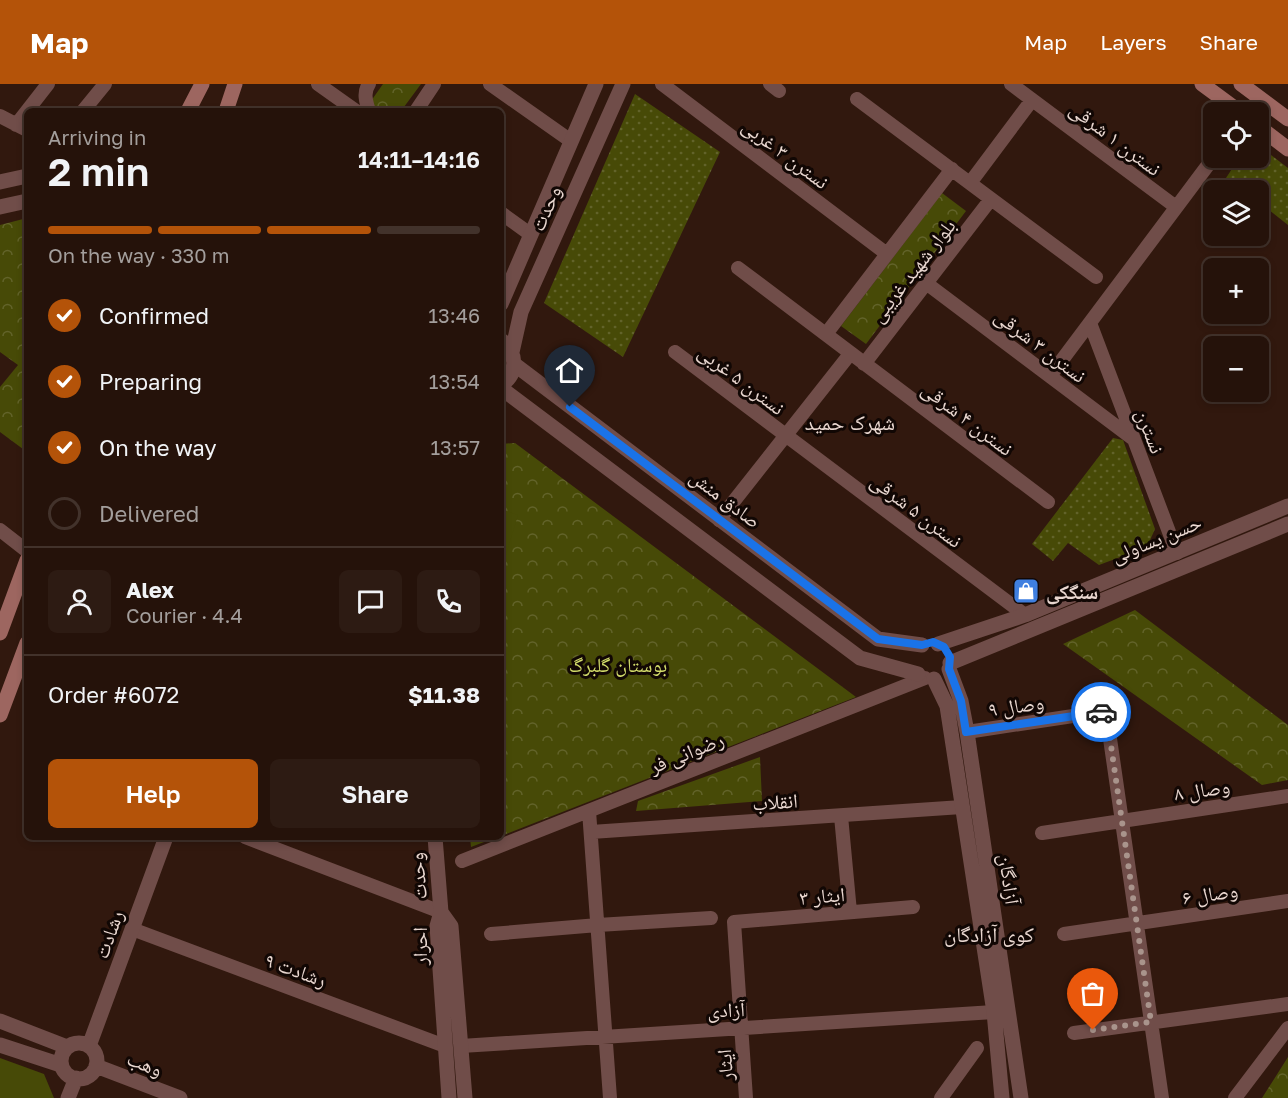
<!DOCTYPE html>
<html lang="en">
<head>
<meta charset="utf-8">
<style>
	body { margin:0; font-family:"Golos Text","Noto Naskh Arabic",sans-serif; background:#2d1b13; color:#f1f3f6; height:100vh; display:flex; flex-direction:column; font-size:22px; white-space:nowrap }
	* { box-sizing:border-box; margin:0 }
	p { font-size:20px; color:#a39e9c }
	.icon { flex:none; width:33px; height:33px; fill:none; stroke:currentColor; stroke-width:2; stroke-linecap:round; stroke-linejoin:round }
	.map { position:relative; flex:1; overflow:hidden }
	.drawer { position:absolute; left:24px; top:24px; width:480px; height:732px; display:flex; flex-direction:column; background:#25120a; border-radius:9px; box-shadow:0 3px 9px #0003,0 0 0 2px #42322b }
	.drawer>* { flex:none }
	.tools { position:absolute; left:1203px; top:18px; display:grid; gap:12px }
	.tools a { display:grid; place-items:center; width:66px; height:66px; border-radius:9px; background:#25120a; box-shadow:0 3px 9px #0003,0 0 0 2px #42322b; font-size:30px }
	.pin { position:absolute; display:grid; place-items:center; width:51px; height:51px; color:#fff; margin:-62px -26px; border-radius:50% 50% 50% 0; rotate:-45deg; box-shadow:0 0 6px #0007 }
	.pin .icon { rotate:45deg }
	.courier { position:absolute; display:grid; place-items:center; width:60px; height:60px; margin:-30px; border:4px solid #1a73e8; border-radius:50%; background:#fff; color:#222; box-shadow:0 2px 8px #0007 }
	.headline em { font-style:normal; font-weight:600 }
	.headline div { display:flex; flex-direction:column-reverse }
	.headline { display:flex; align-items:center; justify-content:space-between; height:102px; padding:0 24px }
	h1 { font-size:39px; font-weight:600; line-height:45px }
	.bar { display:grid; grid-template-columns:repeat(4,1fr); gap:9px 6px; align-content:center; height:72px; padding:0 24px }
	.bar i { height:8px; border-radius:4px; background:#42322b }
	.bar .on { background:#b45309 }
	.bar p { grid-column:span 4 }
	.line { display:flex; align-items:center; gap:15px; padding:0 24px; border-top:2px solid #42322b }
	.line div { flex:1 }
	.round { display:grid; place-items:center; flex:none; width:63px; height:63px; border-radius:9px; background:#2d1b13 }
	ol { padding:0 24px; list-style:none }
	li { display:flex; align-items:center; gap:18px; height:66px }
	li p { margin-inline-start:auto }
	li .icon { padding:6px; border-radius:50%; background:#b45309; color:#fff; stroke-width:4 }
	li:last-child { color:#a39e9c }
	li i { width:33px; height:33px; border:3px solid #42322b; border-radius:50% }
	.cta { display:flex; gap:12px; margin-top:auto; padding:12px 24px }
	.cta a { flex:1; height:69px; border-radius:9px; background:#b45309; color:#fff; font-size:24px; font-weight:600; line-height:69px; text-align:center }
	.cta a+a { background:#2d1b13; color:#f1f3f6 }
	header { display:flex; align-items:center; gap:36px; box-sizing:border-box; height:84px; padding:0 30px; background:#b45309; color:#fff }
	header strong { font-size:28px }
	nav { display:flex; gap:33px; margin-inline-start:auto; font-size:21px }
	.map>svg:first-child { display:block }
</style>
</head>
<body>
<header>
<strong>Map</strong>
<nav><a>Map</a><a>Layers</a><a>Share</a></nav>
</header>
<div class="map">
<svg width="1288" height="1014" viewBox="0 0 1288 1014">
	<defs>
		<pattern id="grass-dots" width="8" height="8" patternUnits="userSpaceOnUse" patternTransform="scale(1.5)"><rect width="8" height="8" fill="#474a07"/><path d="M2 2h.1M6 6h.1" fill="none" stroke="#62632a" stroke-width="1.8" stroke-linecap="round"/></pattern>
		<pattern id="forest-crowns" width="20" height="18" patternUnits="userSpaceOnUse" patternTransform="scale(1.5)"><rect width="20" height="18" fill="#474a07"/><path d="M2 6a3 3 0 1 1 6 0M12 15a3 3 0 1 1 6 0" fill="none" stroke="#62632a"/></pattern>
	</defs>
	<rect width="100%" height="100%" fill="#31180e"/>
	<path fill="url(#grass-dots)" d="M635,10l85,58 -97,205 -79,-54z
		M1259,70l12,1 17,13v57l-29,-23 -1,-12h-15l-17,-12 13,-20h19z
		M1113,354l10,2 32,89 -8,18 -48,18 -31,-22 -15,18 -21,-17z"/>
	<path fill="url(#forest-crowns)" d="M383,0h38l-20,27h-24l-5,-3 -1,-7z
		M942,109l24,18 -100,133 -25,-18z
		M27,134v234l-27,-20v-45l18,-22 -18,-13v-127z
		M515,359l341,254 -355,139v-392z
		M1135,526l153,115v55l-26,5 -199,-141z
		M760,673l2,44 -126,10 2,-10z
		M470,753h27l-26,10z
		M1288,973v41h-26z"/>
	<path fill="#474a07" d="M501,425l17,6 -17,56z
		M0,974l44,16 10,24h-54z"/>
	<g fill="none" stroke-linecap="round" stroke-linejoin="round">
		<path stroke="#704d49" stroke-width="14" d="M318,0l38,27
			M490,0l81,57
			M662,0l225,170
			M770,0l9,7
			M1011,0l165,123
			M857,15l239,178
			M83,27l22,-27
			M369,27c-3,-9 -6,-19 0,-27
			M416,27l18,-27
			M0,32l27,14
			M16,41l32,-41
			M970,99l62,-83
			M501,129l29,21
			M738,184l310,234
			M926,199l206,155
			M1090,239l87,230
			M826,250l126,-165
			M675,268l350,263
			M864,280l127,-165
			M1050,292l164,-219
			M719,436l131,-166
			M0,446l27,21
			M967,648l139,-21 56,387
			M589,727l21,287
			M841,732l9,96
			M591,748l371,-25
			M1042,749l246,-37
			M245,753l196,75
			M462,777l463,-183
			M132,845l313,117
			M491,850l107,-9 113,-7
			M1064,850l224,-33
			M1074,949l214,-29
			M461,962l533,-34
			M746,1014l-12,-176 179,-15
			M941,1014l36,-50
			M1235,1014l53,-70"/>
		<path stroke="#704d49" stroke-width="15" d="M0,98l27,-6
			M0,123l27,-6
			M501,220l95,-220
			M501,256c16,12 18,33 0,45
			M512,268l9,-40 102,-228
			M514,280l364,275 44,6
			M501,304l359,270 58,16
			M938,560l87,-29 263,-109
			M950,579l338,-139
			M949,585l12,32 6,31 54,366
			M934,595l13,27 47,306 8,86
			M435,753l6,75 -4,14 12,172
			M441,828l10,14 14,172
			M0,937l67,26
			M61 977a18 18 0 1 1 36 0a18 18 0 1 1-36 0Z
			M0,961l61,20
			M89,962l77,-209
			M96,982l84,32
			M68,1014l8,-20"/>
		<path stroke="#9d6660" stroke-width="15" d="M1202,0l38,28
			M1241,0l47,35
			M188,27l14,-27
			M226,27l9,-27
			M1258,42l30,23
			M0,549l27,-73
			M0,631l27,-72"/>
	</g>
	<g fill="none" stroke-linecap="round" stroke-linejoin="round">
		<path stroke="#a9948c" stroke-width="6" stroke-dasharray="0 10.8" d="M1093,946l58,-8 -45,-311 -5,1"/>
		<path stroke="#1a73e8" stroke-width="8" d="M570,323l308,232 44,6 11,-3 11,5 6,10 -1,12 12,32 5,31 135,-20"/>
	</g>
	<defs>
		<symbol id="shop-square" viewBox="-11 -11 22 22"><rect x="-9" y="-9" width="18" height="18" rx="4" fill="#3f7fe0" stroke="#110704"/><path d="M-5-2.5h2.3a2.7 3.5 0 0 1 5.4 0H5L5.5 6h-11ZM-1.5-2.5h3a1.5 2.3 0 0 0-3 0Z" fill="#fff"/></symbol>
	</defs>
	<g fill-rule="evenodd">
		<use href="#shop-square" x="1011" y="492" width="30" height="30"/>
	</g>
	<g text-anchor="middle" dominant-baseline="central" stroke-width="6" stroke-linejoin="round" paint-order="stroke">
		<g font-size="20" fill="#e9d7d0" stroke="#110704">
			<text transform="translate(1116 54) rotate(37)">نسترن ۱ شرقی</text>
			<text transform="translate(786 69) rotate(37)">نسترن ۳ غربی</text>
			<text transform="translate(545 124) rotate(-66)">وحدت</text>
			<text transform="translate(912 186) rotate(-52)">بلوار شهید غریبی</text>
			<text transform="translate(1041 261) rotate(37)">نسترن ۳ شرقی</text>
			<text transform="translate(742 295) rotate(37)">نسترن ۵ غربی</text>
			<text transform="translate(968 334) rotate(37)">نسترن ۴ شرقی</text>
			<text transform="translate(1151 347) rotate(69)">نسترن</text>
			<text transform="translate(726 414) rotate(37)">صادق منش</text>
			<text transform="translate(917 426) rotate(37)">نسترن ۵ شرقی</text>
			<text transform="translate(1156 454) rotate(-22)">حسن یساولی</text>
			<text transform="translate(1016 621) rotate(-8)">وصال ۹</text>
			<text transform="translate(686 668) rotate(-22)">رضوانی فر</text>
			<text transform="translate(1202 705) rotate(-8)">وصال ۸</text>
			<text transform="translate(775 717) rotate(-4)">انقلاب</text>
			<text transform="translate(417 792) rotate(-95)">وحدت</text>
			<text transform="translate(1010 795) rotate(82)">آزادگان</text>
			<text transform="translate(1210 809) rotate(-8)">وصال ۶</text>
			<text transform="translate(822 811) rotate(-5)">ایثار ۳</text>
			<text transform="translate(108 850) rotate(-70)">رشادت</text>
			<text transform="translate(419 862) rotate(-90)">احرار</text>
			<text transform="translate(296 885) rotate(20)">رشادت ۹</text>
			<text transform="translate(726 925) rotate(-3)">آزادی</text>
			<text transform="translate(145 979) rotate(21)">وهب</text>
			<text transform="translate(724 981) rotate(-94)">ایثار</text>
		</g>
		<g font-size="20" font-weight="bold" fill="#e9d7d0" stroke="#110704" text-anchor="start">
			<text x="1046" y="507">سنگکی</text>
		</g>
		<g font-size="20" fill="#d2db6a" stroke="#110704">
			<text x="618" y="580">بوستان گلبرگ</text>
		</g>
		<g font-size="21" fill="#e9d7d0" stroke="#110704">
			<text x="850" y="338">شهرک حمید</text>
			<text x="989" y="850">کوی آزادگان</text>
		</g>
	</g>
</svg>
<div class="tools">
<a><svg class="icon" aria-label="locate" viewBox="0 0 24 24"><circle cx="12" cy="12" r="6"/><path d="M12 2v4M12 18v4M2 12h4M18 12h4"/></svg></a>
<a><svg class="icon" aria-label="layers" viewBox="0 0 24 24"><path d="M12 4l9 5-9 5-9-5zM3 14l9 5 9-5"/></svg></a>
<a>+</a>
<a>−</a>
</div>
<div class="pin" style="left:1093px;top:946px;background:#ea580c"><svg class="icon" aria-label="bag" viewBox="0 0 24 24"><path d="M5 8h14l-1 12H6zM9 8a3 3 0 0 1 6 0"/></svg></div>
<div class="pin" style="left:570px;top:323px;background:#1f2937"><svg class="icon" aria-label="home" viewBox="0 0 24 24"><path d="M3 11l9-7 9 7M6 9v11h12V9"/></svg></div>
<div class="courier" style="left:1101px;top:628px"><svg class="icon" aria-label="car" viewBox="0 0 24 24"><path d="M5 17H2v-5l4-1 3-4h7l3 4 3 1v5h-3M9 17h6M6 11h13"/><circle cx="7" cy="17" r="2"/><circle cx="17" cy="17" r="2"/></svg></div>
<section class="drawer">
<div class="headline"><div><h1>2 min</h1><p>Arriving in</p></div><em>14:11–14:16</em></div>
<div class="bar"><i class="on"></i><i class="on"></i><i class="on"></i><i></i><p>On the way · 330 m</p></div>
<ol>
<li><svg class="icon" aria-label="check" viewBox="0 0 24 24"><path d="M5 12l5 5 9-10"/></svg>Confirmed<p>13:46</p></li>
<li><svg class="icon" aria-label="check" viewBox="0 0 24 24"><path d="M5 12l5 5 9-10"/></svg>Preparing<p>13:54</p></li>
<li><svg class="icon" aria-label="check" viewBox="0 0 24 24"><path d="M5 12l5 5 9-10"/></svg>On the way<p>13:57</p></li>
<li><i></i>Delivered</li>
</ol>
<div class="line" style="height:108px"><a class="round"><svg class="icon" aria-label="person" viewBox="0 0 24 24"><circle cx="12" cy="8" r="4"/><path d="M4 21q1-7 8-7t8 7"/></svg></a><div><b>Alex</b><p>Courier · 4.4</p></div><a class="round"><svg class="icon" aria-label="chat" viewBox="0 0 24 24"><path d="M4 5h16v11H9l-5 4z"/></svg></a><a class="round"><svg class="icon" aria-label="phone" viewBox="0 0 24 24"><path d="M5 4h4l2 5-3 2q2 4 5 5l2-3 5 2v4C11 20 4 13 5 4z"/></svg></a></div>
<div class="line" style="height:78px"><div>Order #6072</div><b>$11.38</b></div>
<div class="cta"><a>Help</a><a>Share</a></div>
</section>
</div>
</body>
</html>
